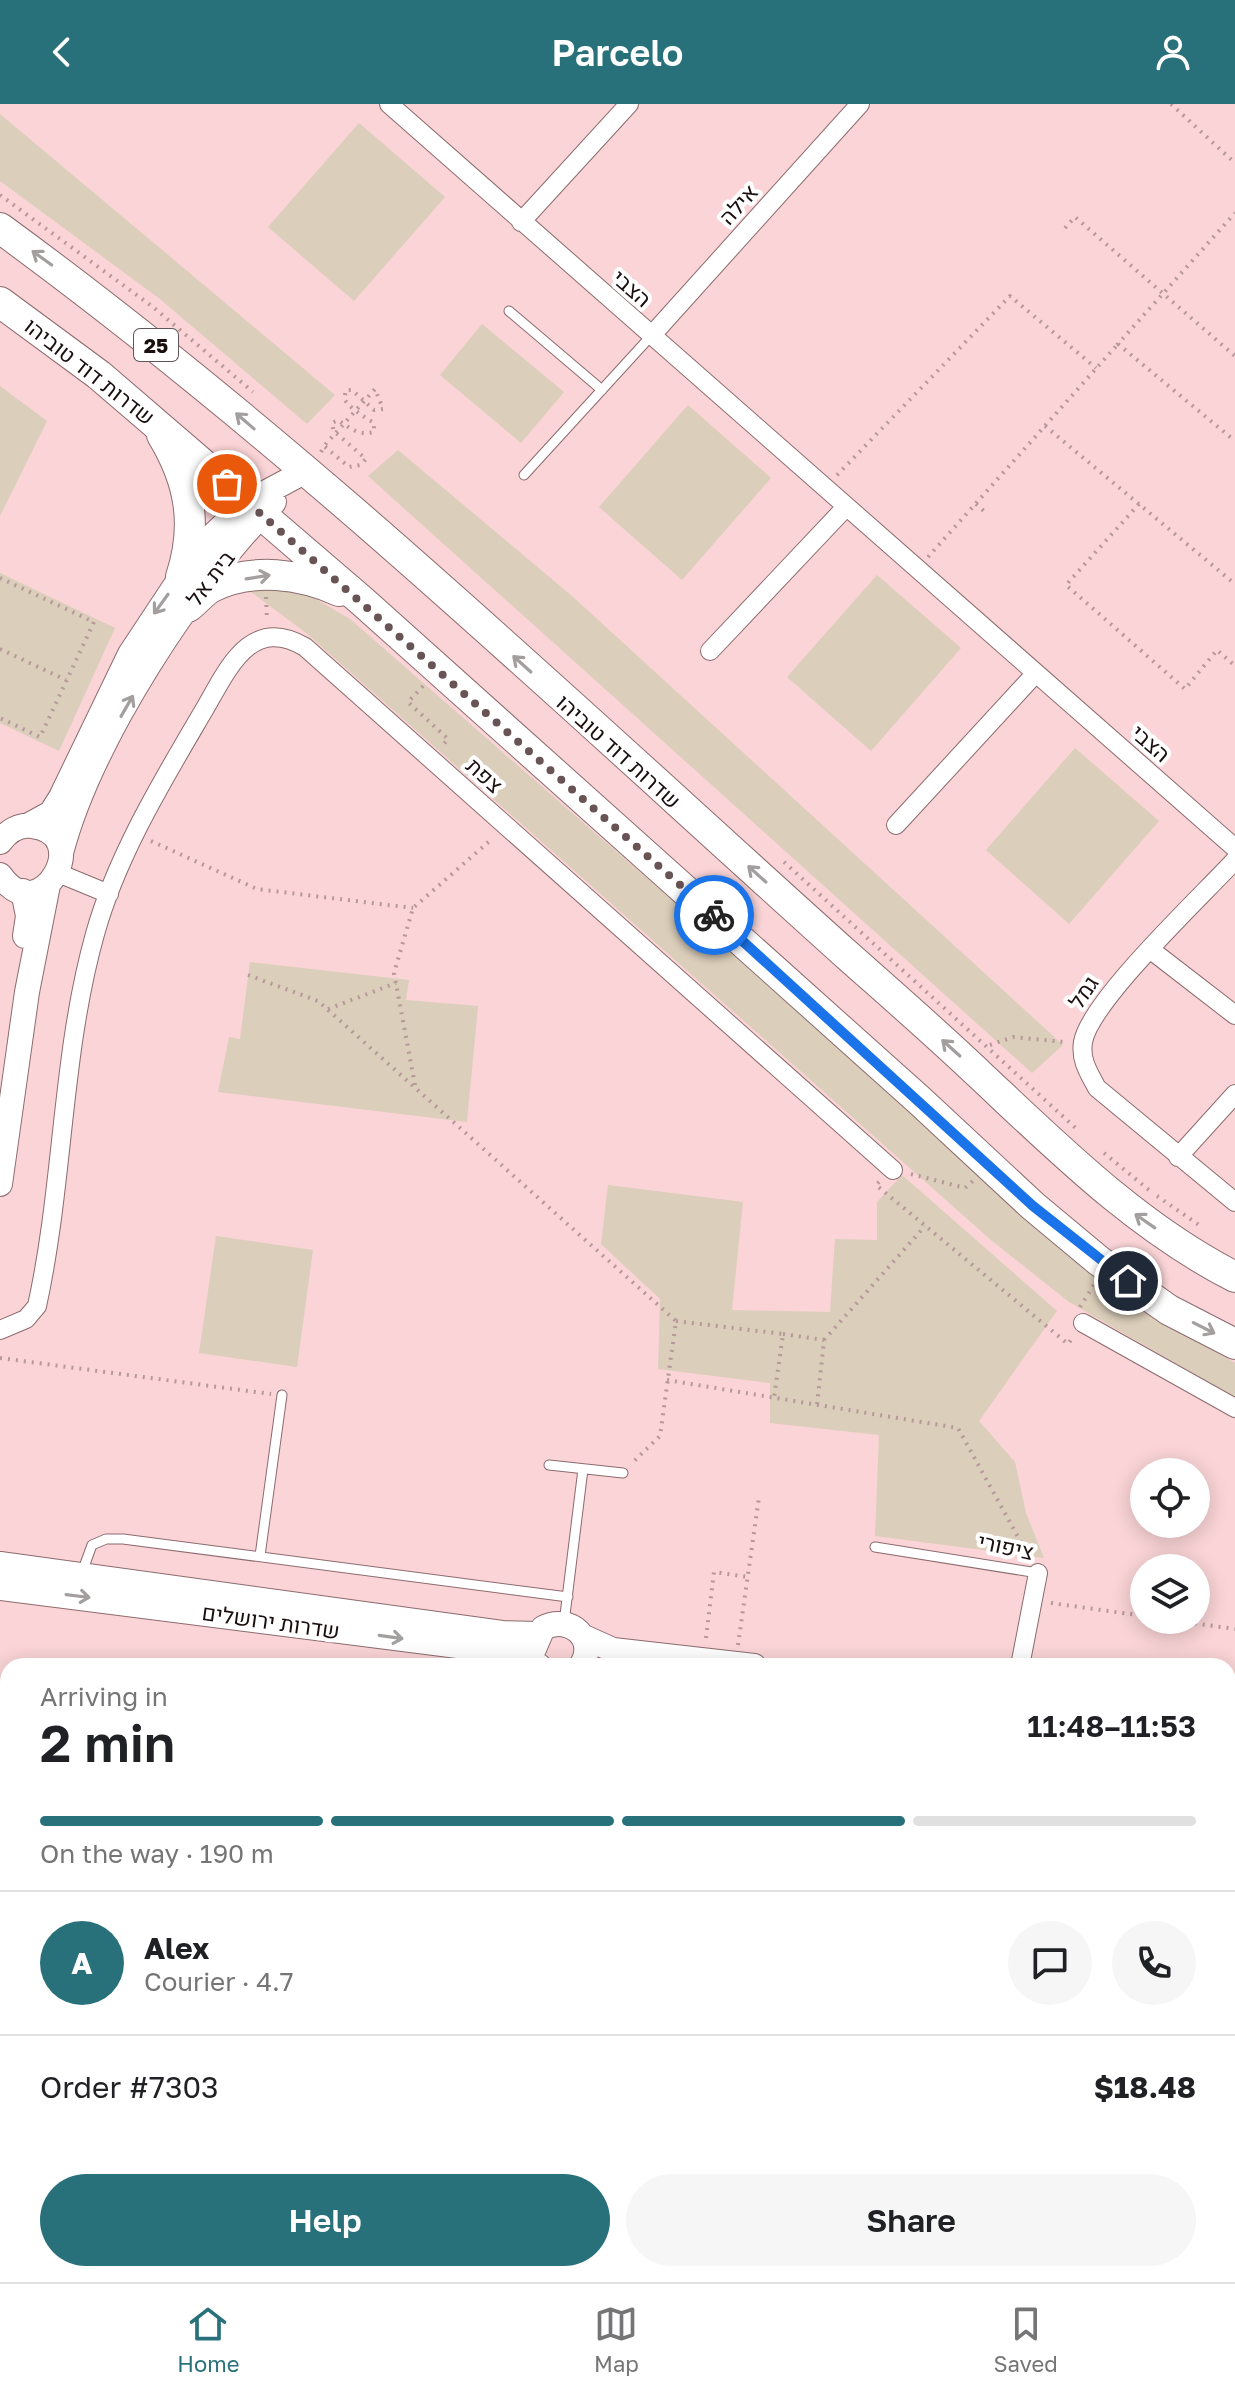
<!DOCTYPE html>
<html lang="en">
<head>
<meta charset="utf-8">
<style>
	body { margin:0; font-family:"Golos Text",Heebo,sans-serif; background:#f6f6f6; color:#202124; height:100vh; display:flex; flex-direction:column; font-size:30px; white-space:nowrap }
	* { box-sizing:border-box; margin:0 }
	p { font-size:26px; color:#757577 }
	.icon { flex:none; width:44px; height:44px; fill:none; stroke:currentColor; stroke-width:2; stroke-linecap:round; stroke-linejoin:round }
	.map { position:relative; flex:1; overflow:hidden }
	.details { position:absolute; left:0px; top:1554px; width:1236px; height:624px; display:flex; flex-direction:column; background:#fff; border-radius:24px 24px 0 0; box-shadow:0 4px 20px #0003 }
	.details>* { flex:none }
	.tools { position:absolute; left:1130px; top:1354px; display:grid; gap:16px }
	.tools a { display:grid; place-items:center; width:80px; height:80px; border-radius:50%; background:#fff; box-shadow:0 4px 20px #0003; font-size:40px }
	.pin { position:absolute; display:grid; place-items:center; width:68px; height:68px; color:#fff; margin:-34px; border:4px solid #fff; border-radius:50%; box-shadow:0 2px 8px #0007 }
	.courier { position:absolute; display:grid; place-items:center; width:80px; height:80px; margin:-40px; border:6px solid #1a73e8; border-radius:50%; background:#fff; color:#222; box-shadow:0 2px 10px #0007 }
	.headline em { font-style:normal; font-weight:600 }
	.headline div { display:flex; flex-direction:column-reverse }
	.headline { display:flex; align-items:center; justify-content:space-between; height:136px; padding:0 40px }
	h1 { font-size:52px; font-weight:600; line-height:60px }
	.bar { display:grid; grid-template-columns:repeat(4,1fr); gap:12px 8px; align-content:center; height:96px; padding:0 40px }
	.bar i { height:10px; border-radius:6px; background:#e0e0e0 }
	.bar .selected { background:#28717b }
	.bar p { grid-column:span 4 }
	.line { display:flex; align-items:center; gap:20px; padding:0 40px; border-top:2px solid #e0e0e0 }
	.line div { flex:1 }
	.round { display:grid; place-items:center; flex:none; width:84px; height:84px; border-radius:42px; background:#f6f6f6 }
	.primary-button { display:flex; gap:16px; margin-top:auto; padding:16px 40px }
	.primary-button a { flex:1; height:92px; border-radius:48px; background:#28717b; color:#fff; font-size:32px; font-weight:600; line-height:92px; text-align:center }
	.primary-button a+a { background:#f6f6f6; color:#202124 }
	header { display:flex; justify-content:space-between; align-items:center; height:104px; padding:0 40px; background:#28717b; color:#fff; font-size:36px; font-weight:600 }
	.tabs { display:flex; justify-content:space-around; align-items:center; height:112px; border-top:2px solid #e0e0e0; background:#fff; font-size:22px; color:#757577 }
	.tabs a { display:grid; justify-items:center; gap:4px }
	.tabs .selected { color:#28717b }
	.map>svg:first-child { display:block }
</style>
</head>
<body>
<header><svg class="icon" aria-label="back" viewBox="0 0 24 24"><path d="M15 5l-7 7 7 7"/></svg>Parcelo<svg class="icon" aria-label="person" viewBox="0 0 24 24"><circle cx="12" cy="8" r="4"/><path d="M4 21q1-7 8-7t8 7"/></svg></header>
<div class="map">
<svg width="1235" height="2178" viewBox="0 0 1235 2178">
	<rect width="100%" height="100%" fill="#fad4d6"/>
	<path fill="#dbceba" d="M0,10l335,281 -28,29 -147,-125 -160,-118z
		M359,19l86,74 -91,104 -86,-74z
		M482,220l82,68 -43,51 -81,-68z
		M0,282l47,35 -47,95z
		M688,301l83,73 -89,102 -83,-73z
		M398,346l174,146 491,449 -31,28 -664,-597z
		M0,469l115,55 -56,123 -59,-28z
		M877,471l84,73 -90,103 -84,-74z
		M276,483l24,3 50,29 567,495 247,207 71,42v34l-166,-95 -78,-62 -686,-608 -54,-40z
		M1075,644l84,73 -90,103 -83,-74z
		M250,858l159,18 -3,20 72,6 -11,116 -249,-30 11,-55 11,2z
		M902,1071l155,136 -78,110 36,41 11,51 18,45 -169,-22 4,-101 -109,-12v-40l-112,-14 2,-70 -59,-55 7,-59 135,17 -11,108 98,2 5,-73 42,1v-38z
		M216,1132l97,14 -16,117 -98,-14z
		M587,2170h109v8h-110z"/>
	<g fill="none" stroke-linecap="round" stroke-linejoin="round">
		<defs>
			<path id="service" d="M509,207l93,79
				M524,371l127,-139
				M549,1361l74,8
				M875,1443l163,26
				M260,1452l22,-161
				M81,1471l11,-30 14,-6h17l445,58
				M564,1519l19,-154
				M863,2178l1,-8"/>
			<path id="minor" d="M389,0l846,744
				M521,118l108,-118
				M651,232l209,-232
				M710,547l136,-144
				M896,721l140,-152
				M1235,756c-33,36 -145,141 -152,182 -3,18 6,31 14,46l138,114
				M58,769l51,21
				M1151,846l84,65
				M1178,1053l57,-63
				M1083,1219l152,85
				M0,1226l26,-11 11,-13c27,-123 24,-251 58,-372 22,-79 68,-154 109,-224 24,-41 46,-95 101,-63l588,523
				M1020,1562l18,-93
				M0,1593l8,1
				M0,1986l8,1
				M1228,1991h7
				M926,2178l1,-8"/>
			<path id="tertiary" d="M29,721l22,-12 10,-16 69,-143 51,-77 31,-41 36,-34 56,-30
				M0,738c8,-11 19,-18 32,-16 64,7 8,107 -32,49
				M61,749c29,-111 132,-270 213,-351
				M23,787l5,25 -3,20
				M0,1080l27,-192 21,-107
				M0,1460l502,69 36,1
				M0,1484l505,64 15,3 19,11
				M584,1533l29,13 141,16
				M534,1545l9,-21c27,-14 55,11 38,38
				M1228,1656l7,2
				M1228,1677l7,2"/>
			<path id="trunk" d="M0,124c300,219 571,479 847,727 45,40 90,79 133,120 79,74 157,152 255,202
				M0,198l99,73 263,226 557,499 114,106 66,55 70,49 66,34
				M162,331c28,46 36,90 19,142
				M188,503c8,-6 16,-16 24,-20 40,-20 89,-13 127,4"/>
		</defs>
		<use href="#service" stroke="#8c6b6e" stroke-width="11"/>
		<use href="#minor" stroke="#8c6b6e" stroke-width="20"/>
		<use href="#tertiary" stroke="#8c6b6e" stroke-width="26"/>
		<use href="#trunk" stroke="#8c6b6e" stroke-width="32"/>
		<path stroke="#b6989a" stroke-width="4" stroke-dasharray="2 6" stroke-linecap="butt" d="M1171,0l64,59
			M0,91l153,112 100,85
			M1065,124l10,-11 160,139
			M1118,240l117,97
			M1117,241l118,-132
			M1045,322l190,158
			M321,348l3,-6 25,21 11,-2 6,-6 -30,-26 -2,-1 -2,-9 6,-3c12,8 20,16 36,12v-9c-11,-7 -22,-13 -30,-24l2,-9h6l22,20 9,-1 -8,-20c-17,19 -34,38 -51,57
			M837,371l173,-179 86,72
			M976,400l10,9
			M1139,400l-73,81 119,104 32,-39 18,16
			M928,453l190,-213
			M0,474l94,44 -54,115 -40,-19
			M266,493l1,23
			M0,545l66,31
			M423,582l-15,16 40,37 -7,8
			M151,737l106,48 156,19
			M784,758l295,269
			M248,871l70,26 358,320 -16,115 -28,27
			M328,905l68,-26
			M990,941l23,-8 51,5
			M415,981l-21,-112 19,-65 79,-69
			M1104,1049l45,37
			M911,1070l54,14 8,-7
			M879,1078l-3,3 192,159 5,-7
			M1157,1092l42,29
			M1080,1203l14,-22
			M676,1217l107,13 -9,64
			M783,1230l41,6 -7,65
			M824,1236l101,-114
			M0,1254l271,36
			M667,1276l291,48 71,129
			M1051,1499l93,13
			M1171,1516l64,9
			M706,1534l8,-66 34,5
			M738,1541l21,-148
			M0,2022l8,1
			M432,2174l4,-4
			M182,2178l1,-8
			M314,2178l2,-8
			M492,2178l1,-8
			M580,2178l1,-8
			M690,2178l1,-8
			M1087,2178l1,-8"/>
		<use href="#service" stroke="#fff" stroke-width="9"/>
		<use href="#minor" stroke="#fff" stroke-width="18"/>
		<use href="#tertiary" stroke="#fff" stroke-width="24"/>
		<use href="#trunk" stroke="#fff" stroke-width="30"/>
	</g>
	<defs><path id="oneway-shaft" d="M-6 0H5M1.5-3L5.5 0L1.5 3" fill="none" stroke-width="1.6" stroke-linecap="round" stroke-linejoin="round" transform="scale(2)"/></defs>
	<g stroke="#a39f9f">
		<use href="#oneway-shaft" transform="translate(42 154) rotate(-144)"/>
		<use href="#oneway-shaft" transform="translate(245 317) rotate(-139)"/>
		<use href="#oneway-shaft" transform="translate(258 473) rotate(-9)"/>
		<use href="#oneway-shaft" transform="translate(161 500) rotate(126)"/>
		<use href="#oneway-shaft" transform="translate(522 560) rotate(-138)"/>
		<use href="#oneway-shaft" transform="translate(127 602) rotate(-60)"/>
		<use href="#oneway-shaft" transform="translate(757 770) rotate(-138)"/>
		<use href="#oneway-shaft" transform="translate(951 944) rotate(-138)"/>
		<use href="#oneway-shaft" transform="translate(1145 1117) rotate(-145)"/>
		<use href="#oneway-shaft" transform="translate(1204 1224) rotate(27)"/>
		<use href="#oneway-shaft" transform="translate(78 1492) rotate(7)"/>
		<use href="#oneway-shaft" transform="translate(391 1533) rotate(8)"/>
	</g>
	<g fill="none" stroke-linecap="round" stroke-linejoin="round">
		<path stroke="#685355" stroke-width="8" stroke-dasharray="0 14.4" d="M227,380l487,431"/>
		<path stroke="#1a73e8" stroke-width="10" d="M714,811l319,291 95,75"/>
	</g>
	<g text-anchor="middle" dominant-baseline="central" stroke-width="8" stroke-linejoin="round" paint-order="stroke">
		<rect fill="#fff" stroke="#5f5657" stroke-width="2" x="134" y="225" width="44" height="32" rx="6"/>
		<g font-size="20" font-weight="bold" fill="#1a0e0f">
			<text x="156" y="241">25</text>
		</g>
		<g font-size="22" fill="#1a0e0f" stroke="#fff">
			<text transform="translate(738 100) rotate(-48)">אילה</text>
			<text transform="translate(632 184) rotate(41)">הצבי</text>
			<text transform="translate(90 267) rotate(38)">שדרות דוד טוביהו</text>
			<text transform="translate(210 474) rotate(-53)">בית אל</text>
			<text transform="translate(1151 639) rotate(41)">הצבי</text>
			<text transform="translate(619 647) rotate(42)">שדרות דוד טוביהו</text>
			<text transform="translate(485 671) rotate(42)">צפת</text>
			<text transform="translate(1083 888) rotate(-56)">גמל</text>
			<text transform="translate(1006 1442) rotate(12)">ציפורי</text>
			<text transform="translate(271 1517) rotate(8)">שדרות ירושלים</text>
		</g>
	</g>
</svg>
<div class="tools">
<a><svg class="icon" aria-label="locate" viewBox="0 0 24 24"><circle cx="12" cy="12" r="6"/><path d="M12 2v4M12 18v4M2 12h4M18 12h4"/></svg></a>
<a><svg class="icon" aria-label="layers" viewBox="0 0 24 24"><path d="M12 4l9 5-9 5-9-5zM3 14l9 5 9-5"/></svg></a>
</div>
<div class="pin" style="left:227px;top:380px;background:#ea580c"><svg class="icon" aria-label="bag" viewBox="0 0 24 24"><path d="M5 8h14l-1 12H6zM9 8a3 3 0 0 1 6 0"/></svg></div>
<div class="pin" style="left:1128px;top:1177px;background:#1f2937"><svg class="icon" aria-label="home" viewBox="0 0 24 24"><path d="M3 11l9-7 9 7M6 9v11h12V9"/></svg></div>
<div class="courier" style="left:714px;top:811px"><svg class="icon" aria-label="bike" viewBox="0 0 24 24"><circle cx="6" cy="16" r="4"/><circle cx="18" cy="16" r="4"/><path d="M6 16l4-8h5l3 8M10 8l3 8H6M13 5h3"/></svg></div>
<section class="details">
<div class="headline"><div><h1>2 min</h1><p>Arriving in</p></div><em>11:48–11:53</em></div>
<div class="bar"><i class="selected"></i><i class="selected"></i><i class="selected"></i><i></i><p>On the way · 190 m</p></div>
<div class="line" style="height:144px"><b class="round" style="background:#28717b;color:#fff">A</b><div><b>Alex</b><p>Courier · 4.7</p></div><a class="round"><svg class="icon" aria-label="chat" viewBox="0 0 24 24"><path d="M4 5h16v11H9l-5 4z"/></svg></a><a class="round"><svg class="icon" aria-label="phone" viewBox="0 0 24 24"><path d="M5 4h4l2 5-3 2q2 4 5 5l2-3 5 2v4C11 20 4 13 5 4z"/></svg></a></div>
<div class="line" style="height:104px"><div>Order #7303</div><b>$18.48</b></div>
<div class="primary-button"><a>Help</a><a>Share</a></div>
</section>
</div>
<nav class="tabs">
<a class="selected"><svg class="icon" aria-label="home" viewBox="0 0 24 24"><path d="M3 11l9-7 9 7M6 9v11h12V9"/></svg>Home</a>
<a><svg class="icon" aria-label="map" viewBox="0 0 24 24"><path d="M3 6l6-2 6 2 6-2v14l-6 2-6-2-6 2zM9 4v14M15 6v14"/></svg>Map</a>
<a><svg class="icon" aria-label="saved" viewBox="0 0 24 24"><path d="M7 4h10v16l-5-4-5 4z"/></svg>Saved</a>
</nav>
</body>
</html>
